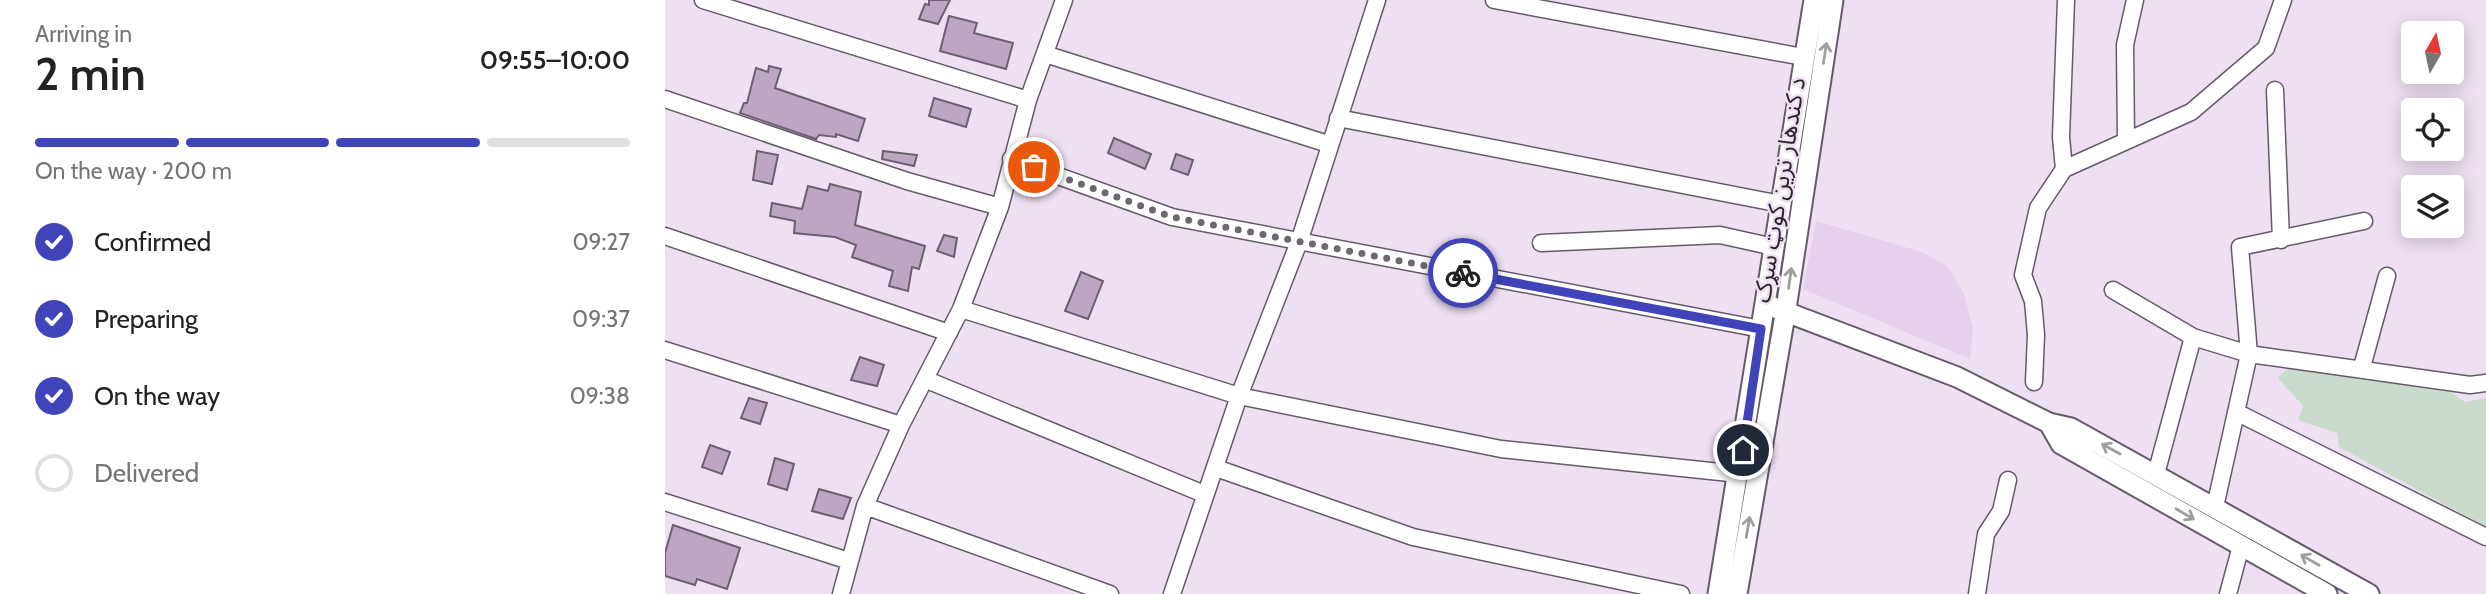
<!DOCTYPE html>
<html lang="en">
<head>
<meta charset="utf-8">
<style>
	body { margin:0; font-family:Cabin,"Noto Sans Arabic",sans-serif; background:#f2f2f2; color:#222; height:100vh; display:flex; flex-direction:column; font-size:26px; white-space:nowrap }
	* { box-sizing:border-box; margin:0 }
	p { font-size:23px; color:#767676 }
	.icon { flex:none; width:38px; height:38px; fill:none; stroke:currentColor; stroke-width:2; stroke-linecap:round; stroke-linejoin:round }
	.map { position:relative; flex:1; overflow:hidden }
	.sheet { display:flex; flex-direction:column; background:#fff; width:665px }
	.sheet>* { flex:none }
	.needle { width:46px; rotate:9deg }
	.tools { position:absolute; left:1736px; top:21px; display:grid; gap:14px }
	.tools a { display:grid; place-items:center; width:63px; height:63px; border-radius:7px; background:#fff; box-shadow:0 4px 18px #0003; font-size:35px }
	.pin { position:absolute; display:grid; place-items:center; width:60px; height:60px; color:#fff; margin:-30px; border:4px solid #fff; border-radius:50%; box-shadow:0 2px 7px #0007 }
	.courier { position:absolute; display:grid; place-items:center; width:70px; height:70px; margin:-35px; border:5px solid #4144b9; border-radius:50%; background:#fff; color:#222; box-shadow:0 2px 9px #0007 }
	.head em { font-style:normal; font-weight:600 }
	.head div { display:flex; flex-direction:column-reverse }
	.head { display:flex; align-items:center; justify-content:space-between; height:119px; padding:0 35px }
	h1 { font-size:46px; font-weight:600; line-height:52px }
	.bar { display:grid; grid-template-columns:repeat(4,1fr); gap:10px 7px; align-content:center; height:84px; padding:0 35px }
	.bar i { height:9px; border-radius:5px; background:#e0e0e0 }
	.bar .on { background:#4144b9 }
	.bar p { grid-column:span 4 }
	ol { padding:0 35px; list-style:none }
	li { display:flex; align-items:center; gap:21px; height:77px }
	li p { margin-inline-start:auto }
	li .icon { padding:7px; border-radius:50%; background:#4144b9; color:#fff; stroke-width:4 }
	li:last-child { color:#767676 }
	li i { width:38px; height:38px; border:4px solid #e0e0e0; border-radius:50% }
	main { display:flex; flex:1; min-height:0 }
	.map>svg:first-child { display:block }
</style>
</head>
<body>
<main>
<section class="sheet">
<div class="head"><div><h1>2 min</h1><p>Arriving in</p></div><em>09:55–10:00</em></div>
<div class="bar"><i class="on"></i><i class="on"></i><i class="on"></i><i></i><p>On the way · 200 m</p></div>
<ol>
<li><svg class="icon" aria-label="check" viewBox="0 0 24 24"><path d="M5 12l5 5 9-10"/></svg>Confirmed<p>09:27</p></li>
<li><svg class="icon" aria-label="check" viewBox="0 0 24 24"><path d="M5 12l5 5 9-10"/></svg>Preparing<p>09:37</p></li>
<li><svg class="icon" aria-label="check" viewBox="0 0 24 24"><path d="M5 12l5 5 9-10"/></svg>On the way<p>09:38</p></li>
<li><i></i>Delivered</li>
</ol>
</section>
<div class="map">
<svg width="1821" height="594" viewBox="0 0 1821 594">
	<rect width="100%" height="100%" fill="#eedff3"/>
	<path fill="#e5d1eb" d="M1151,221l106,31 25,14 17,28 9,35 -3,30 -167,-70z"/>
	<path fill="#c9dccb" d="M1625,366l155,22 20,14 21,-4v129l-147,-80 -2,-14 -39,-13 5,-14 -25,-28z"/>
	<path fill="#bda6c4" stroke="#6c6070" stroke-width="2" d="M264,0h21l-12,24 -19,-5 6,-15 4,1z
		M284,16l28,7 -3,10 39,10 -7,26 -66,-18z
		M104,66l12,3 -6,19 90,31 -7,22 -22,-7v3l-17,-2 -3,4 -76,-26 4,-10h3l9,-35 12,4z
		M269,98l37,11 -5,18 -37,-11z
		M449,138l37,16 -6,15 -37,-16z
		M92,151l21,4 -6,29 -19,-4z
		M218,151l34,4 -3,11 -32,-7z
		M511,154l17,6 -5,15 -17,-6z
		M165,184l31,8 -6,33 70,21 -6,23 -7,-2 -4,24 -19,-5 4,-15 -41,-14 4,-12 -21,-8 -41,-4 1,-12 -25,-5 2,-13 30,6 6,-23 20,5z
		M279,235l13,3 -3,19 -17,-6z
		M416,272l22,9 -15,38 -23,-8z
		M195,357l24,8 -7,21 -26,-6z
		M84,398l18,5 -7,21 -19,-6z
		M45,445l20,7 -8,22 -20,-7z
		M110,458l19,6 -7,26 -19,-6z
		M154,489l32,9 -8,21 -31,-8z
		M8,525l67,23 -13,41 -30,-10 -2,6 -30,-9v-23z"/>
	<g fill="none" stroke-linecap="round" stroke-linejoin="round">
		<defs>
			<path id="minor" d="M38,0l325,100
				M829,0l309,57
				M380,54l283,90
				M1610,90l6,150
				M0,99l242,82 93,26
				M673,118l443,86
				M1461,141l-1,-96 10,-45
				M346,159l161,58 589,112
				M1399,169l-3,-32 5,-137
				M0,236l284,97
				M876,243l179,-8 54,12
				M1448,290l80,47 56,17 221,31 16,-2
				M296,309l278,87 262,53 238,25
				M0,350l236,75
				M1697,367l25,-91
				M262,380l277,114
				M1369,382l2,-47 -3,-34 -10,-26 15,-67 26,-39 127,-57 75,-64 17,-48
				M1571,412l250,125
				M551,468l197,69 268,57
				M1491,474l37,-137
				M0,502l184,59
				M200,506l245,88
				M1550,507l34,-153 -9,-107 124,-26
				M176,594l24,-88 36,-81 60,-116 39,-102 28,-107 36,-100
				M507,594l67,-198 60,-154 78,-242
				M1312,594l9,-60 15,-23 7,-31
				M1563,594l13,-48"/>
			<path id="major" d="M1100,304l192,73 92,46 22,5 298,166
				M1384,423l12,21 266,150
				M1053,594l96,-594
				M1072,594l49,-285 47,-309"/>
		</defs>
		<use href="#minor" stroke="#665a6a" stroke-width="19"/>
		<use href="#major" stroke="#665a6a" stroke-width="23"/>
		<use href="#minor" stroke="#fff" stroke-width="16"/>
		<use href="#major" stroke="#fff" stroke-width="19"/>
	</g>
	<defs><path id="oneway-shaft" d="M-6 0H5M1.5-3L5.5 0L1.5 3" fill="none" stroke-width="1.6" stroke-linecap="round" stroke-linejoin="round" transform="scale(1.75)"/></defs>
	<g stroke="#a09da0">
		<use href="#oneway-shaft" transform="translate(1160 53) rotate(-81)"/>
		<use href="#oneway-shaft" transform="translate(1125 278) rotate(-82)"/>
		<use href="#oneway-shaft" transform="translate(1446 449) rotate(-151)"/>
		<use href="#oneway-shaft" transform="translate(1520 514) rotate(30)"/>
		<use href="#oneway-shaft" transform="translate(1083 527) rotate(-80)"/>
		<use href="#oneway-shaft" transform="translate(1645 560) rotate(-150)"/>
	</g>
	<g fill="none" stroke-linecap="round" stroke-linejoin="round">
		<path stroke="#6f6672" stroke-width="7" stroke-dasharray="0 12.6" d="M369,167l138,50 291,56"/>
		<path stroke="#4144b9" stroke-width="9" d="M798,273l298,56 -18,121"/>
	</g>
	<g text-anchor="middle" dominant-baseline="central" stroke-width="5" stroke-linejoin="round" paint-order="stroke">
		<g font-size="24" fill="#2b252d" stroke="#eedff3">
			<text transform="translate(1114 190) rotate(-81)">د کندهار ترين کوټ سړک</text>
		</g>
	</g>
</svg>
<div class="tools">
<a><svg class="needle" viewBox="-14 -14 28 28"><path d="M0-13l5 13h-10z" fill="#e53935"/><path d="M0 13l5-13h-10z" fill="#767676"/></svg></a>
<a><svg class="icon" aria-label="locate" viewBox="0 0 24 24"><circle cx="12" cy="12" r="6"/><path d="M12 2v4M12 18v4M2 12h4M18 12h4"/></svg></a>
<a><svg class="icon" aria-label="layers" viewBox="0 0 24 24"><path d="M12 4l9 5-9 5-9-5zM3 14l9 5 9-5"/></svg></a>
</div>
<div class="pin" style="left:369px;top:167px;background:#ea580c"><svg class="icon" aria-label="bag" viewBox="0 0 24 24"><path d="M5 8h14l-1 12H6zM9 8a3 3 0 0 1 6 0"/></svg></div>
<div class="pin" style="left:1078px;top:450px;background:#1f2937"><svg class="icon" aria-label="home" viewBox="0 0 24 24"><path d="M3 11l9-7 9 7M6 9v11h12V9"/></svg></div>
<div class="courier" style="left:798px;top:273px"><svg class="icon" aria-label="bike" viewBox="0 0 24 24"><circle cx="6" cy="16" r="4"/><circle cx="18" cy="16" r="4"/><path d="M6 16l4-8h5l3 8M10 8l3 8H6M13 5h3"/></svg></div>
</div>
</main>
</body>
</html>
